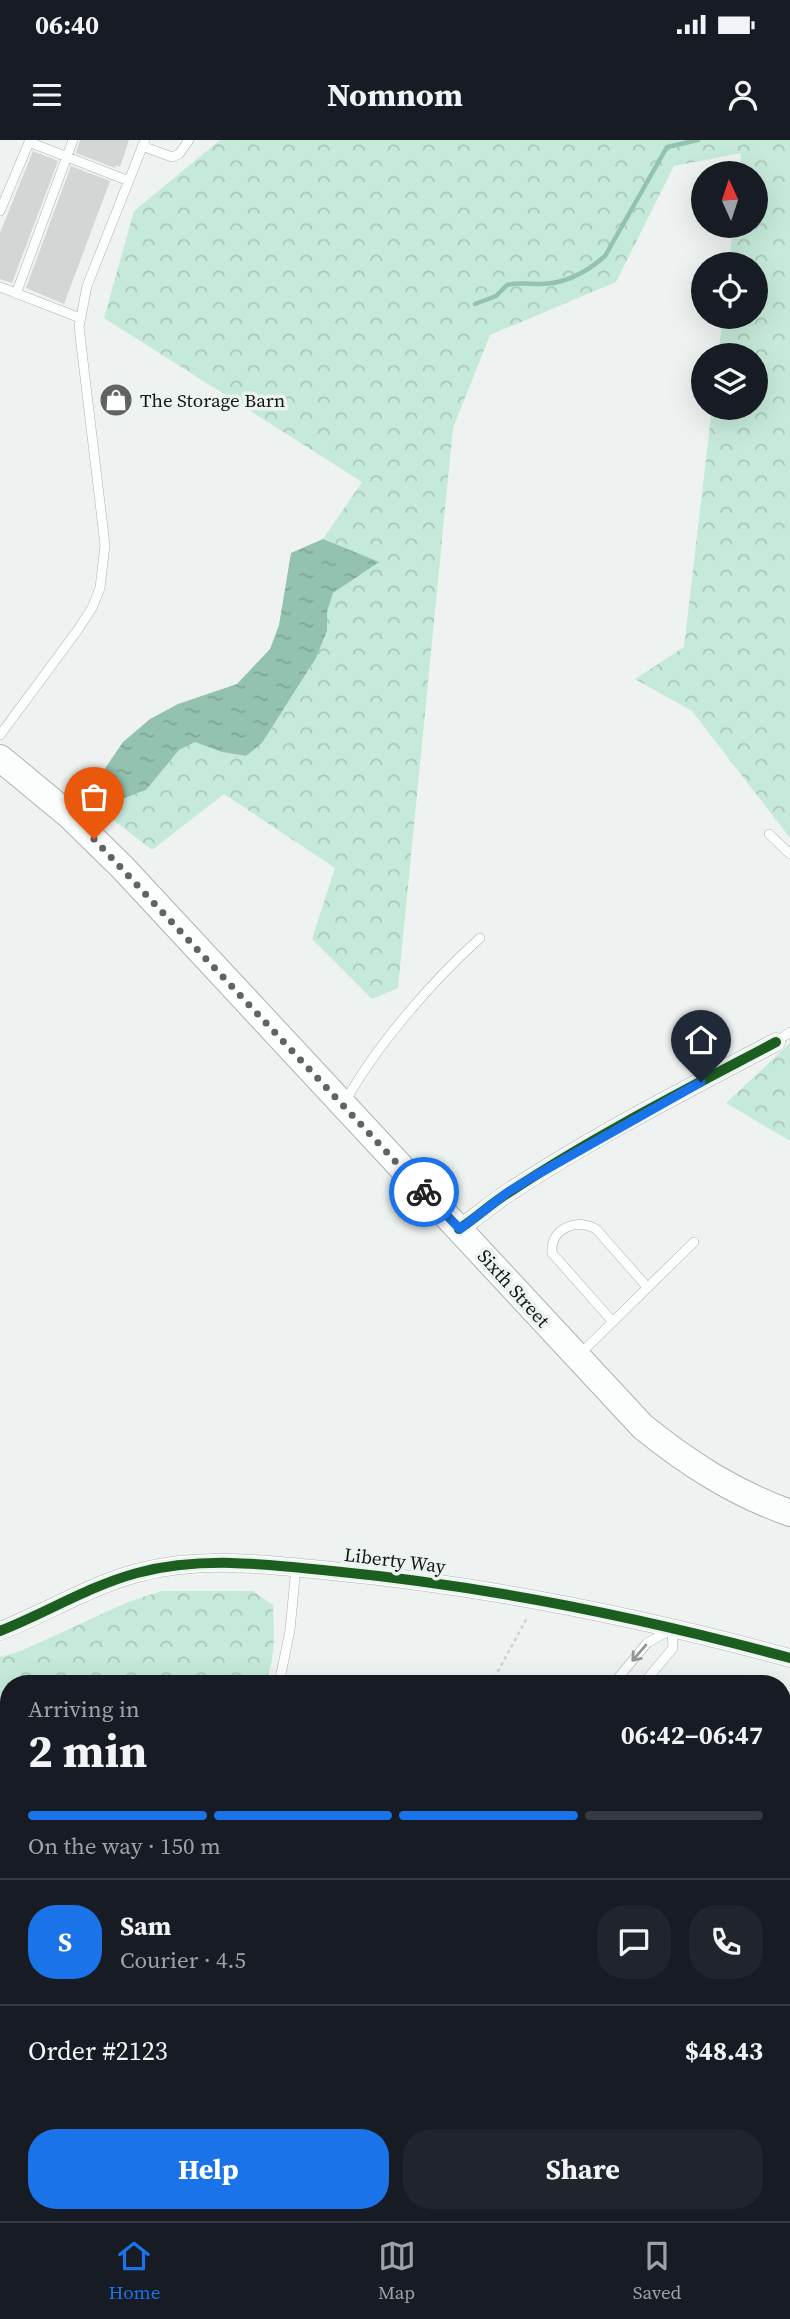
<!DOCTYPE html>
<html lang="en">
<head>
<meta charset="utf-8">
<style>
	body { margin:0; font-family:"Source Serif 4",serif; background:#20242c; color:#f1f3f6; height:100vh; display:flex; flex-direction:column; font-size:26px; white-space:nowrap }
	* { box-sizing:border-box; margin:0 }
	p { font-size:23px; color:#9ea1a6 }
	.icon { flex:none; width:38px; height:38px; fill:none; stroke:currentColor; stroke-width:2; stroke-linecap:round; stroke-linejoin:round }
	.map { position:relative; flex:1; overflow:hidden }
	.sheet { position:absolute; left:0px; top:1535px; width:791px; height:548px; display:flex; flex-direction:column; background:#171b24; border-radius:28px 28px 0 0; box-shadow:0 7px 28px #0002 }
	.sheet>* { flex:none }
	.needle { width:46px; rotate:357deg }
	.tools { position:absolute; left:691px; top:21px; display:grid; gap:14px }
	.tools a { display:grid; place-items:center; width:77px; height:77px; border-radius:50%; background:#171b24; box-shadow:0 7px 28px #0002; font-size:35px }
	.pin { position:absolute; display:grid; place-items:center; width:60px; height:60px; color:#fff; margin:-72px -30px; border-radius:50% 50% 50% 0; rotate:-45deg; box-shadow:0 0 7px #0007 }
	.pin .icon { rotate:45deg }
	.courier { position:absolute; display:grid; place-items:center; width:70px; height:70px; margin:-35px; border:5px solid #1a73e8; border-radius:50%; background:#fff; color:#222; box-shadow:0 2px 9px #0007 }
	.head em { font-style:normal; font-weight:700 }
	.head div { display:flex; flex-direction:column-reverse }
	.head { display:flex; align-items:center; justify-content:space-between; height:119px; padding:0 28px }
	h1 { font-size:46px; font-weight:700; line-height:52px }
	.bar { display:grid; grid-template-columns:repeat(4,1fr); gap:10px 7px; align-content:center; height:84px; padding:0 28px }
	.bar i { height:9px; border-radius:5px; background:#363941 }
	.bar .on { background:#1a73e8 }
	.bar p { grid-column:span 4 }
	.line { display:flex; align-items:center; gap:18px; padding:0 28px; border-top:2px solid #363941 }
	.line div { flex:1 }
	.round { display:grid; place-items:center; flex:none; width:74px; height:74px; border-radius:28px; background:#20242c }
	.action { display:flex; gap:14px; margin-top:auto; padding:14px 28px }
	.action a { flex:1; height:80px; border-radius:28px; background:#1a73e8; color:#fff; font-size:28px; font-weight:700; line-height:80px; text-align:center }
	.action a+a { background:#20242c; color:#f1f3f6 }
	.status { display:flex; justify-content:space-between; align-items:center; height:49px; padding:0 35px; background:#171b24; direction:ltr }
	.status svg { height:19px; fill:currentColor }
	header { display:flex; justify-content:space-between; align-items:center; height:91px; padding:0 28px; background:#171b24; font-size:32px; font-weight:700 }
	.menu { display:flex; justify-content:space-around; align-items:center; height:98px; border-top:2px solid #363941; background:#171b24; font-size:19px; color:#9ea1a6 }
	.menu a { display:grid; justify-items:center; gap:4px }
	.menu .on { color:#1a73e8 }
	.map>svg:first-child { display:block }
</style>
</head>
<body>
<div class="status"><b>06:40</b><svg viewBox="0 0 49 12"><path d="M0 12V9h3v3zM5 12V6h3v6zM10 12V3h3v9zM15 12V0h3v12zM26 1h20v11H26zM47 4h2v5h-2z"/></svg></div>
<header><svg class="icon" aria-label="menu" viewBox="0 0 24 24"><path d="M4 6h16M4 12h16M4 18h16"/></svg>Nomnom<svg class="icon" aria-label="person" viewBox="0 0 24 24"><circle cx="12" cy="8" r="4"/><path d="M4 21q1-7 8-7t8 7"/></svg></header>
<div class="map">
<svg width="790" height="2081" viewBox="0 0 790 2081">
	<defs>
		<pattern id="forest-crowns" width="20" height="18" patternUnits="userSpaceOnUse" patternTransform="scale(1.75)"><rect width="20" height="18" fill="#c6eada"/><path d="M2 6a3 3 0 1 1 6 0M12 15a3 3 0 1 1 6 0" fill="none" stroke="#a9c8ba"/></pattern>
		<pattern id="water-ripples" width="26" height="14" patternUnits="userSpaceOnUse" patternTransform="scale(1.75)"><rect width="26" height="14" fill="#93c2af"/><path d="M2 4q2-2 4 0t4 0M15 11q2-2 4 0t4 0" fill="none" stroke="#7ea696"/></pattern>
	</defs>
	<rect width="100%" height="100%" fill="#eef2f0"/>
	<path fill="url(#forest-crowns)" d="M220,0h570v698l-98,-127 -57,-32 49,-32 28,-239h44v-53h-38l5,-38h33v-53h-27l4,-38h23v-53h-17l2,-20 -67,13 -58,116 -126,53 -37,93 -55,560 -26,11 -60,-60 23,-71 -111,-74 -72,56 -54,-42 48,-18 33,-40 16,-9 27,11 24,4 16,-13 54,-85 11,-26v-20l6,-19 45,-31 -55,-23 39,-57 -258,-164 30,-107z
		M790,903v98l-64,-38z
		M162,1451h91l20,14c1,27 3,53 -8,78l-256,1v132l-9,17v-176l21,-6 107,-49z
		M790,1554v171l-8,3v-173z
		M782,1968l8,1v112h-88l-4,-7h84z
		M82,2074h82l5,5 -4,2h-68z"/>
	<path fill="url(#water-ripples)" d="M323,399l56,23 -46,31 -6,19v19l-11,27 -54,85 -16,13 -24,-4 -27,-10 -16,8 -33,40 -48,18 6,-38 19,-28 27,-23 28,-15 59,-20 33,-35 9,-24 12,-72z"/>
	<g fill="none" stroke-linecap="round" stroke-linejoin="round">
		<path stroke="#93c2af" stroke-width="4.5" d="M475,164l21,-8 11,-11c11,-3 22,-1 33,-1 26,0 47,-12 65,-28l62,-109 31,-7"/>
	</g>
	<path fill="#d3d6d5" d="M80,0h49l-9,27 -4,-2 -1,3 -39,-15z
		M33,11l25,10 -46,122 -12,-4v-46z
		M71,26l39,15 -46,123 -38,-16z"/>
	<g fill="none" stroke-linecap="round" stroke-linejoin="round">
		<defs>
			<path id="service" d="M29,2l100,39
				M142,6l30,11 7,-3 10,-14
				M0,71l30,-71
				M0,147l80,31
				M16,154l57,-154
				M0,595l77,-104 15,-23 8,-20 5,-43 -26,-218 8,-41 58,-146
				M769,694l21,20
				M776,902l14,-10
				M345,962c31,-56 87,-121 135,-164
				M613,1182l-61,-69c-2,-25 26,-36 45,-23l51,58
				M580,1214l114,-112
				M279,1544l11,-54 6,-63
				M613,1544l34,-41 25,-14 1,19 -30,36
				M9,2038l-4,19 4,2
				M44,2074l16,7
				M365,2081l3,-7"/>
			<path id="minor" d="M459,1089c18,-12 34,-27 52,-38 85,-56 176,-102 265,-149
				M0,1491c46,-18 89,-45 137,-58 64,-17 130,-9 195,-2 154,15 308,46 458,87"/>
			<path id="secondary" d="M0,618l70,58 53,52 520,559c46,37 91,66 147,86"/>
		</defs>
		<use href="#service" stroke="#afb2b1" stroke-width="10"/>
		<use href="#minor" stroke="#afb2b1" stroke-width="19"/>
		<use href="#secondary" stroke="#afb2b1" stroke-width="28"/>
		<path stroke="#cfd0d0" stroke-width="2.5" stroke-dasharray="3.5 3.5" stroke-linecap="butt" d="M491,1544l36,-66
			M782,1756l8,6
			M0,1797l9,1
			M74,2074l15,7
			M509,2074l1,7
			M257,2080l2,1
			M194,2081l6,-7"/>
		<use href="#service" stroke="#fcfdfd" stroke-width="9"/>
		<use href="#minor" stroke="#fcfdfd" stroke-width="18"/>
		<use href="#secondary" stroke="#fcfdfd" stroke-width="26"/>
		<defs>
			<path id="cycleway" d="M459,1089c18,-12 34,-27 52,-38 85,-56 176,-102 265,-149
				M0,1491c46,-18 89,-45 137,-58 64,-17 130,-9 195,-2 154,15 308,46 458,87"/>
		</defs>
		<use href="#cycleway" stroke="#ecf4f0" stroke-width="15"/>
		<use href="#cycleway" stroke="#1b5e20" stroke-width="10"/>
	</g>
	<defs><path id="oneway-shaft" d="M-6 0H5M1.5-3L5.5 0L1.5 3" fill="none" stroke-width="1.6" stroke-linecap="round" stroke-linejoin="round" transform="scale(1.75)"/></defs>
	<use stroke="#949595" href="#oneway-shaft" transform="translate(639 1513) rotate(131)"/>
	<g fill="none" stroke-linecap="round" stroke-linejoin="round">
		<path stroke="#606362" stroke-width="7" stroke-dasharray="0 12.6" d="M94,699l330,353"/>
		<path stroke="#1a73e8" stroke-width="9" d="M424,1052l36,37 48,-37 30,-18 163,-92"/>
	</g>
	<defs>
		<symbol id="shop-disc" viewBox="-11 -11 22 22"><circle r="9.5" fill="#606362" stroke="#ecf4f0"/><path d="M-5-2.5h2.3a2.7 3.5 0 0 1 5.4 0H5L5.5 6h-11ZM-1.5-2.5h3a1.5 2.3 0 0 0-3 0Z" fill="#fff"/></symbol>
	</defs>
	<g fill-rule="evenodd">
		<use href="#shop-disc" x="97" y="241" width="38" height="38"/>
	</g>
	<g text-anchor="middle" dominant-baseline="central" stroke-width="7" stroke-linejoin="round" paint-order="stroke">
		<g font-size="19" fill="#141615" stroke="#ecf4f0" text-anchor="start">
			<text x="140" y="260">The Storage Barn</text>
		</g>
		<g font-size="19" fill="#141615" stroke="#ecf4f0">
			<text transform="translate(514 1148) rotate(48)">Sixth Street</text>
			<text transform="translate(395 1420) rotate(7)">Liberty Way</text>
		</g>
	</g>
</svg>
<div class="tools">
<a><svg class="needle" viewBox="-14 -14 28 28"><path d="M0-13l5 13h-10z" fill="#e53935"/><path d="M0 13l5-13h-10z" fill="#9ea1a6"/></svg></a>
<a><svg class="icon" aria-label="locate" viewBox="0 0 24 24"><circle cx="12" cy="12" r="6"/><path d="M12 2v4M12 18v4M2 12h4M18 12h4"/></svg></a>
<a><svg class="icon" aria-label="layers" viewBox="0 0 24 24"><path d="M12 4l9 5-9 5-9-5zM3 14l9 5 9-5"/></svg></a>
</div>
<div class="pin" style="left:94px;top:699px;background:#ea580c"><svg class="icon" aria-label="bag" viewBox="0 0 24 24"><path d="M5 8h14l-1 12H6zM9 8a3 3 0 0 1 6 0"/></svg></div>
<div class="pin" style="left:701px;top:942px;background:#1f2937"><svg class="icon" aria-label="home" viewBox="0 0 24 24"><path d="M3 11l9-7 9 7M6 9v11h12V9"/></svg></div>
<div class="courier" style="left:424px;top:1052px"><svg class="icon" aria-label="bike" viewBox="0 0 24 24"><circle cx="6" cy="16" r="4"/><circle cx="18" cy="16" r="4"/><path d="M6 16l4-8h5l3 8M10 8l3 8H6M13 5h3"/></svg></div>
<section class="sheet">
<div class="head"><div><h1>2 min</h1><p>Arriving in</p></div><em>06:42–06:47</em></div>
<div class="bar"><i class="on"></i><i class="on"></i><i class="on"></i><i></i><p>On the way · 150 m</p></div>
<div class="line" style="height:126px"><b class="round" style="background:#1a73e8;color:#fff">S</b><div><b>Sam</b><p>Courier · 4.5</p></div><a class="round"><svg class="icon" aria-label="chat" viewBox="0 0 24 24"><path d="M4 5h16v11H9l-5 4z"/></svg></a><a class="round"><svg class="icon" aria-label="phone" viewBox="0 0 24 24"><path d="M5 4h4l2 5-3 2q2 4 5 5l2-3 5 2v4C11 20 4 13 5 4z"/></svg></a></div>
<div class="line" style="height:91px"><div>Order #2123</div><b>$48.43</b></div>
<div class="action"><a>Help</a><a>Share</a></div>
</section>
</div>
<nav class="menu">
<a class="on"><svg class="icon" aria-label="home" viewBox="0 0 24 24"><path d="M3 11l9-7 9 7M6 9v11h12V9"/></svg>Home</a>
<a><svg class="icon" aria-label="map" viewBox="0 0 24 24"><path d="M3 6l6-2 6 2 6-2v14l-6 2-6-2-6 2zM9 4v14M15 6v14"/></svg>Map</a>
<a><svg class="icon" aria-label="saved" viewBox="0 0 24 24"><path d="M7 4h10v16l-5-4-5 4z"/></svg>Saved</a>
</nav>
</body>
</html>
